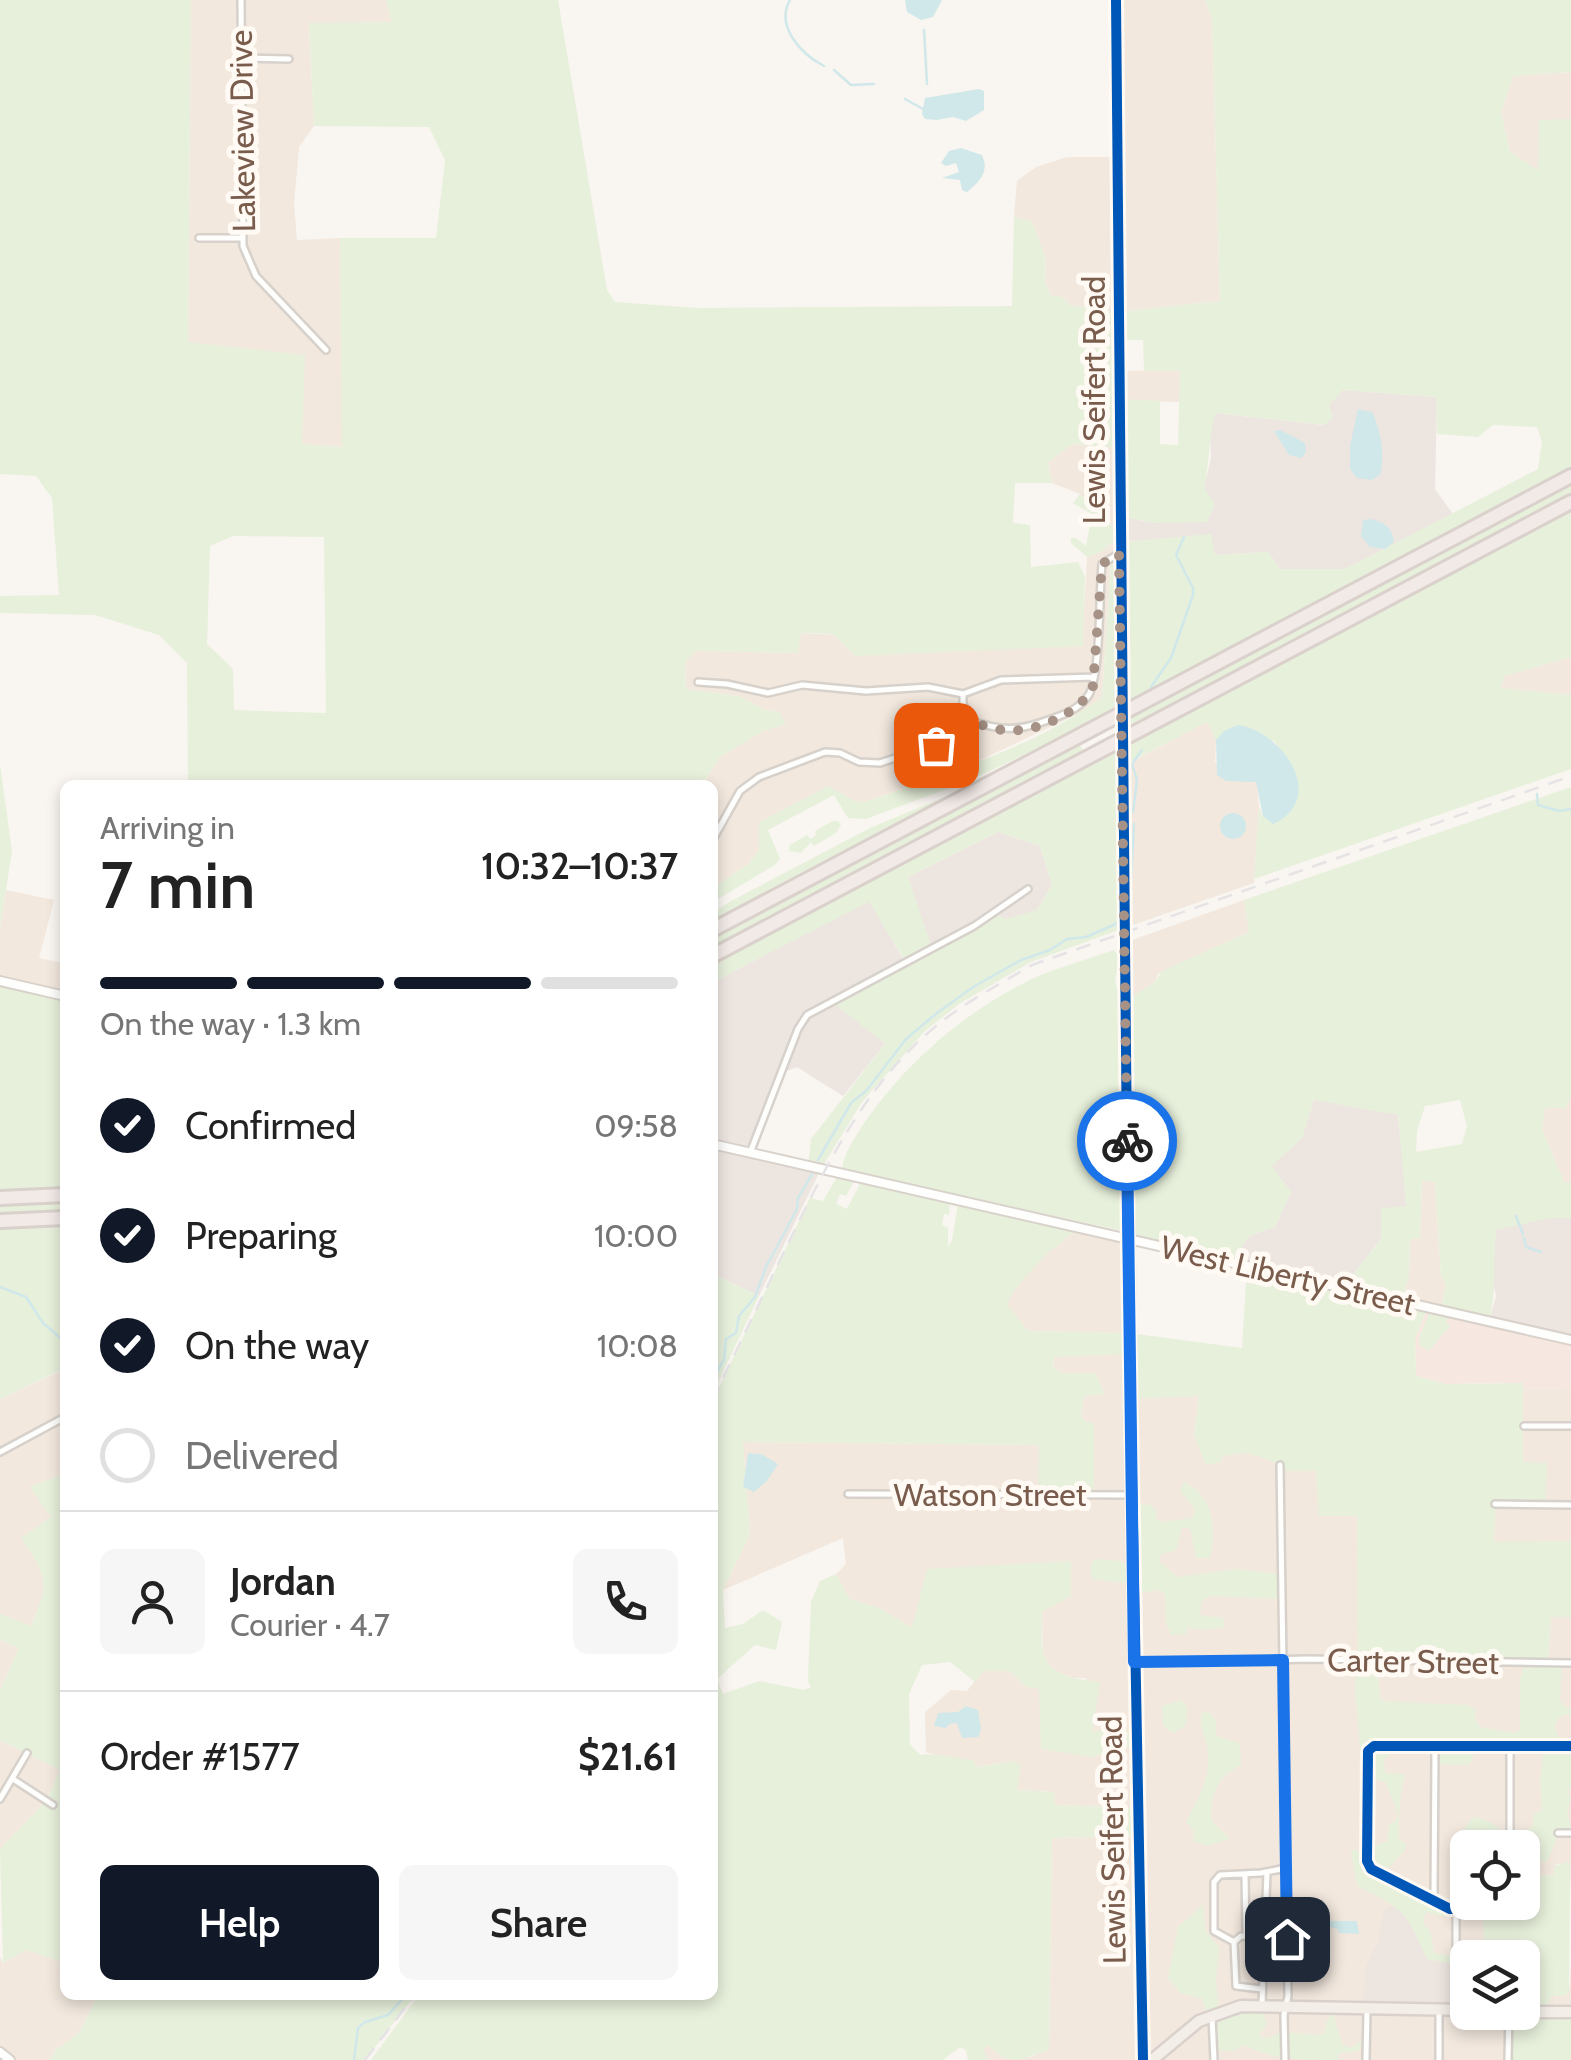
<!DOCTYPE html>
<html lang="en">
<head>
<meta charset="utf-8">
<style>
	body { margin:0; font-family:Cabin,sans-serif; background:#f6f6f6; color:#222; height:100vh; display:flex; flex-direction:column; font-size:38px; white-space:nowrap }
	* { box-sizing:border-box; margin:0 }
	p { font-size:32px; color:#767676 }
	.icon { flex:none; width:55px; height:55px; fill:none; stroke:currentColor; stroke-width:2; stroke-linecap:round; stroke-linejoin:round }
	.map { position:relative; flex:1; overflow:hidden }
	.side { position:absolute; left:60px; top:780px; width:658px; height:1220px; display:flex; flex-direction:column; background:#fff; border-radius:15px; box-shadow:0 5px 15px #0003 }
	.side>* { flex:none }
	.buttons { position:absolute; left:1450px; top:1830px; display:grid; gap:20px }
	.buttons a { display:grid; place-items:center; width:90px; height:90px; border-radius:15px; background:#fff; box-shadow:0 5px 15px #0003; font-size:50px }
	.pin { position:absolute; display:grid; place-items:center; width:85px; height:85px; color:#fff; margin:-42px; border-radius:20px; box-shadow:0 5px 15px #0006 }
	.courier { position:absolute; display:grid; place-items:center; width:100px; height:100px; margin:-50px; border:8px solid #1a73e8; border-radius:50%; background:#fff; color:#222; box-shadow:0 2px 12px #0007 }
	.overview em { font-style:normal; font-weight:600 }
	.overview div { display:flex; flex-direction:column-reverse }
	.overview { display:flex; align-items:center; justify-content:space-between; height:170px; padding:0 40px }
	h1 { font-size:65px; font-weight:600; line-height:75px }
	.bar { display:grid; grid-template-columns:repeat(4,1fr); gap:15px 10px; align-content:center; height:120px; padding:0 40px }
	.bar i { height:12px; border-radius:8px; background:#e0e0e0 }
	.bar .current { background:#111827 }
	.bar p { grid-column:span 4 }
	.line { display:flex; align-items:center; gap:25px; padding:0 40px; border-top:2px solid #e0e0e0 }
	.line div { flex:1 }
	.round { display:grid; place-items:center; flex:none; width:105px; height:105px; border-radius:15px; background:#f6f6f6 }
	ol { padding:0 40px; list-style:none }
	li { display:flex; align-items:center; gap:30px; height:110px }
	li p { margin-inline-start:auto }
	li .icon { padding:10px; border-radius:50%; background:#111827; color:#fff; stroke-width:4 }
	li:last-child { color:#767676 }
	li i { width:55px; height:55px; border:5px solid #e0e0e0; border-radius:50% }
	.action { display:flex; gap:20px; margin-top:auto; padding:20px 40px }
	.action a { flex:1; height:115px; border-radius:15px; background:#111827; color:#fff; font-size:40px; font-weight:600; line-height:115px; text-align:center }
	.action a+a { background:#f6f6f6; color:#222 }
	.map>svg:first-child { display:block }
</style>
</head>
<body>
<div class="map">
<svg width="1571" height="2060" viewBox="0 0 1571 2060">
	<rect width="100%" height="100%" fill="#f9f5f0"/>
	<path fill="#f2e8de" d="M191,0h195l7,22 -84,2 5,102 -15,21 -5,57 3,36 43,-2 3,209 -41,-3 -114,-101z
		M1116,0h89l7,17 8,284 -102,11 -48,-7 -8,-8 -11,-1 -6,-14 1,-22 -14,-38 -18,-5 3,-36 19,-14 31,-10h50z
		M1571,72v47l-32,2v50l-29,-19 -9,-40 12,-36z
		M1180,370l1,32 -63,-2v-29z
		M1072,444l47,4v81l-14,-8 -25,-27 -28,-11 -4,-21z
		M1113,542h6v21l-8,1 -9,133 -18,14 -110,52 -109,39 -11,-1 -25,-14 -70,35v28l-11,14 -35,24 -1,-103h-10l18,-28 43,-26 22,-7 -6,-12 -14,-2 -26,-14 -53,-7 -1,-27 11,-11 101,2 3,-20 282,13 5,-89 14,-5z
		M1571,657v38l-70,-7 3,-12z
		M1208,721l8,19 -1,21 11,20 24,-2 7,5 2,23 -5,76 -130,45 -2,-161z
		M6,890l48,10 -15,58 23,5 3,-10v39l-65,-15v-49z
		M1244,900l5,32 -91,42 -3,8 -27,17 -4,-56z
		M1571,1096v87l-7,-1 -22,-53 3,-22 21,1z
		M1422,1180l13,1 6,95 5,8 -5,26 -39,-9 7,-26 1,-37 10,-1z
		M1065,1224l63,15 1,94 -101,-2 -40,-49z
		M1095,1353l34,1 70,42 -5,39 29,21 22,-5 16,4 19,10 1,6h35l41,45 191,146 3,-46 20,1v277l-1,-29 -4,-2 -9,1 -3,11 -31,2 -1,-29h-54v54l36,1 -20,44 7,10 -23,1v54l41,1 -1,47h-520l-5,-10 4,-5 43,12 19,-8 3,-211 85,-2 -1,-28 -82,-3 -1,-13 -36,-2 -3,-29 -39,6 -2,-7 -30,-2 -17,-6 -1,-40 26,-22 16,1 16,-20h26l18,16 12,1 53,69 30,-9 -30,-17 -6,-53h-13l-25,-10 -5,-13 -1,-43 -129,17 -34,-21 -29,-9 -14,-25 10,-10 -3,-26 -120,52 27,-56 -7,-92 297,3 54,49v-70l-8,-2 -5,-6 3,-20 20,-3 -9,-20h-33l-9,-6 1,-10z
		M60,1371l5,11v91l-34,14 21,30 -30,21 18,28 6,25 -16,36 -30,-13v-215z
		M1571,1388v153l-77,2 1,-39 28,-41v-74z
		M0,1640l19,8 -19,43z
		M0,1740l61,30 -15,31 -46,48z
		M26,1949l39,14v32h33l-19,38 -23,17 -6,10h-50v-104l3,7z
		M1523,1966h17l-1,39h8l5,-9h12l6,-10 1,-20v46h-48z"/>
	<path fill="#f6e8e1" d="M1428,1307l143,33v48l-48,1v-6l-78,1 -29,-8 -1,-37z"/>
	<path fill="#ede5e0" d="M1342,390l95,7 -2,92 18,25 -108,55h-65l-12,-17 -54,3 -3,-20 -92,7v-26l35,7 50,-35 7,-30 -1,-26 5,-19 109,12 5,-20z
		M998,832l42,14 12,39 -15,25 -106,38 -23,-71z
		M869,901l36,61 -20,82 -42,52 -46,-29 -16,6 -30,79 70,17 -62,127 -46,-22v-292z
		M1314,1099l84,15 9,92 -65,82 -110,-25 17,-27 26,-9 16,-35 -20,-26 31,-28z
		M1550,1218h21v122l-82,-19 7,-25 -4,-19 4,-48z
		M1396,1905l12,12 19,42 29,6v44l-93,-2 3,-42 13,-26 5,-29z"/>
	<path fill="#e7f0db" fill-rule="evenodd" d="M0,0h191l-3,342 117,13 -3,89 40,3 -2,-209h96l9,-78 -16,-33 -115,-1 -5,-103 83,-1 -6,-22h172l49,290 8,12 83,6 314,-2 2,-89 18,4 14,39 -1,22 6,14 11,1 8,8 48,7 102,-11 -8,-283 -7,-18h366v72l-58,4 -12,36 9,40 28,18 1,-50 32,-1v351l-447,235 -2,-163 89,-8 4,21 53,-3 12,17h65l193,-100 4,-27 -5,-15 -44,-2 -15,12 -41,-3 -1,-37 -93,-7 -14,15 4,12 -8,8 -109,-12c-8,25 -6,50 -12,75l11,16 -8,18 -53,1 -35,-7 -1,-68 -46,-4 -24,18 4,21h-37l-2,40 17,2 1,42 47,-5 7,14 -2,70 -228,10 -22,-22 -32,-1 -3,20 -102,-2 -11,11 1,27 53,7 26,14 14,2 7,12 -23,7 -43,26 -18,28h-514l-1,-122 -28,-28 -64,-20 -95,-2v-17l59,-1 -7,-97 -16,-22 -36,-2zM1118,340h25l1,31h36l-2,74 -18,-1v-43l-42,-2zM233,536l91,1 2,176 -92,-3 -1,-41 -26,-25 3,-98z
		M1571,479v20l-447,236v-17z
		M1080,494l25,27 14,8v13h-6l-12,10 -14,5 -16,-14v-5h5l10,8 6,-32 -19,-11z
		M1571,508v149l-67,19 -3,12 70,7v74l-317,110 5,-72 4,9 12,5c40,-15 12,-51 0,-79l-37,-17 -22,15 -9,-18 -83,43 1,-21z
		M1111,563l4,2 2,145 -146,70 -105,39 -18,-1 -14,-23 -66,35 12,29 -5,6 -62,37v-14l35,-24 11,-14v-28l70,-36 25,15 11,1c75,-27 174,-56 237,-105z
		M1078,744l5,5 -7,9 -363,195v-20l352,-186z
		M1118,748l6,180 -93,34 -72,42 -34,27 -63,71 -41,67 -13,-3 3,-27 74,-95 -54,-43 74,-40 -36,-59 -156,80 -1,-20zM998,832l42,14 12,39 -15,25 -31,9 -13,-7 -61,36 -24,-71z
		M0,764l12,87 -12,77z
		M1571,787v309l-5,12h-21l-3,21 22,53 7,1v35h-21l-54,12c-3,31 1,61 -7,91l-48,-11 5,-26 -5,-8 -6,-94 -13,-2 -2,58 -10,1 -1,36 -7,26 26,6 -13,32 1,37 29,8 78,-1v79l24,1 -2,42 -49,-1 -2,38 77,-1v76h-20l-3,46 -172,-1 5,39 86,4 9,4 -1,11 5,7 35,6 5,-3v-50l3,-12 39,-3 -2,36 5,6 6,1v8l-6,-2 -8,6 -2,8 6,14 -191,2 -5,12 -2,24 -8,-91 3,-29 -1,-144h-38l-3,-45h-35l-1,-6c-22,-10 -32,-15 -57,-9l-2,6 -15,3 -12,-30 5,-39 -69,3 -1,-45 -75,3 -1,10 9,6h34l8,21 -20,2 -3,20 5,6 8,1v72h-56l1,-50 -296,-3 7,92 -27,56 2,38 18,-4 20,-14 19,12 -6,28 -21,-5 -38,34 6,15 36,-13 45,9 7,-3 -3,-6 3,-79 9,-21 16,-7 14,25 29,9 33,20 15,-59 144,-8v35l-29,16c1,36 -7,55 32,66 9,2 17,2 26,5l-8,48h44v17h-14l-30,9 -51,-8 -2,-60 -12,-2 -18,-16h-25l-9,11 -25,-20 -28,3 -13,29 1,50 10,11c12,-3 39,4 53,5l3,7 38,-6 7,5 -4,24 37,2 1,13 82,3v28l-85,2 -3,212 -31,10 -15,-3 -16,-12 -4,5 5,10h-20l-2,-10 -6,-3 -17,13h-572l48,-65h293l1,-595 97,-202 13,3 14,-24 17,4 -8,15 -6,-2 -4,10 11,5 14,-27 89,20 -1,13 -5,-1 -2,12 6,1v20l4,-7 6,-36 122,27 -14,6c-6,10 -12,9 -18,16 -15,17 -31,29 -41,51l21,27 101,2 113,15 5,-82 95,22 39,-49v-31l25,-2 -8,-91 -84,-15 -12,38 -30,28 19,26 -16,35 -26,9 -17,27 -104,-24v-240l27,-17 7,-11 87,-39 -5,-32zM1460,1100l7,26 -5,18 -46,8 1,-21 8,-25z
		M956,792l1,3 -244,129 -1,-11 21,-13 137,-72z
		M833,821h5l3,4 -5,8 -22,13 -3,-4 -10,11 -12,-2 1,-6 17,-10 4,4 5,-4 -1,-4z
		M1114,950l5,8 -4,24 6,18 2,231 -281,-62c2,-16 11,-28 19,-41 39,-59 96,-110 159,-143 30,-16 63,-24 94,-35z
		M0,984l65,15v190l-65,3z
		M65,1199v13l-4,1 -61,4v-15z
		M65,1224v158l-6,-11 -59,28v-172z
		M713,1274l46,22 -46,97z
		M1429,1314l19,4 -2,6 5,1 -22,26 -10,-6 1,-10z
		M65,1473v490l-39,-13 -23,13 -3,-114 46,-48 14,-31 -60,-30v-49l19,-43 -19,-8v-26l31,12c19,-44 17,-48 -10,-88l30,-21 -21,-30z
		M1184,1482c31,15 32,47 26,76h-14l-6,-30 -8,-1 -6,23 -16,5 -1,6 18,16 59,-8 43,5v25l-69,-3 -8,5 -2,14 23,3 2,9 -21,3 -16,-3 -2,7 -15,1 -5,-12 -1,-29 -5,-4 -22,3 -2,-86 2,-3 13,1 5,5v9l5,3 32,-4 2,-8 -15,-20z
		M1094,1559l27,2 8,5 -4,17 -33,-4 -2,-12z
		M1181,1700l6,7 -1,18 -12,8 -11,-7 -1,-20z
		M1208,1711l8,9v16l24,7 1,22c-24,12 -32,30 -29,56l18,18 -23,7 -14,-5 1,-10 -8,-9c11,-22 25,-44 22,-70 -1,-15 -10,-24 -6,-39z
		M1470,1747l3,11 -4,7 -33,-1 1,-10 5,-6z
		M1382,1748h8l2,4 -8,8 1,13 20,1c-5,18 -7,46 -6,65l7,5 -1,6 -17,18 -16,-8 -4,-11 19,-8 2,-16 7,-5 2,-6 -12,-31 -14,-5 3,-26z
		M1544,1748h27v40l-5,4 5,5 -4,17 4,13 -11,4 -13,31 -6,-1 -7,-13 -20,-3 -2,-4 4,-7 16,-7 2,-12 8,-6 -2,-28z
		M1478,1817c17,8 26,9 28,30h-36l1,-4 13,2 11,-8 -5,-4 -10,1 -11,7 -9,-6 12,-17z
		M1356,1849l13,22 80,42 -3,4 -20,-5 -3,11 7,8 4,22 19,3 1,8 -27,-5c-21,-48 -23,-50 -70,-73l-6,-35z
		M1467,1857l1,45 13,1 -20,4 -4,-6 2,-19 -8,-15 5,-7z
		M1566,1862l4,2 -1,128 -5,4h-12l-5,9h-9l2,-39h-17l-1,-8 -31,-1 -7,-9 -1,-41 39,-5 1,-25 30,-2 2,-9z
		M1203,1905l2,25 14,17 -3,36 3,28 43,-6 5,20 -8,8 2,4 8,1 11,-6 43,3 6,-19 4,-2 9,30 9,4 11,-8 -3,11 -20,2 -1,7c-34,0 -65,0 -94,-15l-11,6 -20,-1 -1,-35 -4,1 -6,-17 -21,-6 -13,-15 10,-51z
		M98,1995h317l-50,65h-315l6,-10 23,-17z
		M1571,2012v48h-63l1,-47z"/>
	<path fill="#d0e8ea" d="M905,0h37l-9,17 -12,3 -14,-8z
		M979,89l5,2v19l-18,11 -13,-4 -16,3 -12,-1 -3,-5 3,-16z
		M961,148l21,7c8,17 -3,27 -15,37l-5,-2 -2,-10 -18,-2 17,-6 -3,-9 -10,3 -5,-3 8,-12z
		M1358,409l14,3c9,18 13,44 8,63l-8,5 -15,-2 -7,-9v-23z
		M1280,430l25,13 1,9 -5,6 -12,-3 -15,-24z
		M1371,519c13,3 21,8 23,22l-8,8 -16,-2 -9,-11 2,-16z
		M1238,725c46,7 90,74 35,99l-10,-8 -7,-34 -30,-1 -9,-6 -1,-35 8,-9z
		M1220 826a13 13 0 1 1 26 0a13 13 0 1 1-26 0Z
		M748,1453l13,1 17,10 -11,17 -13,11 -11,-5z
		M966,1706l12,4 3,19 -3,8 -16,1 -5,-15 -8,1 -3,4 -12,-2 4,-13 20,-1z
		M1323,1921h34l2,13 -20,-1 -2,-4 -13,-4 -15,13 -13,-3 2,-13 12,3z"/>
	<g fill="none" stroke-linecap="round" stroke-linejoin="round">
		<path stroke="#d0e8ea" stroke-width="2.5" d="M790,0c-15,26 11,54 34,66
			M924,30l3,54
			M834,70l17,15 23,-1
			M905,99l18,10
			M1151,687l20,-29 22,-63v-7l-17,-33 8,-18
			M1537,794l1,11 21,6 12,-2
			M1133,812l4,-32 -5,-16 10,-14
			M1131,883l3,-59
			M1130,899v-7
			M1129,915l1,-10
			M818,1160l33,-57 15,-12 40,-52 31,-26 36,-26 48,-27 29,-10 17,-11 19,-2 32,-14
			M1516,1216l7,18
			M1524,1238l2,9 15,5
			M0,1287l26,10 17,26 22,19
			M712,1380l12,-20 2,-21 10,-6 3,-17 16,-19 11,-30 31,-58 1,-11 14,-24
			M354,2060l4,-32 7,-6 23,-7 18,-20"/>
		<defs>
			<path id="street" d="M241,0l2,246 13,30 70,74
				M1116,0l5,687
				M241,58l48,1
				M199,238h43
				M698,682l29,2 41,9 34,-8 64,6 62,-4 35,7 38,-14 93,-3
				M963,694v10l9,17
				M712,841l28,-50 19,-14 66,-25 15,1 19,9 21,1 61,-20 31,-22c29,10 48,10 76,-1 15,-5 30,-10 40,-24 13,-19 11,-104 14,-132l16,-10
				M750,1153l48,-124 9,-14 167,-89 54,-37
				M1524,1426h47
				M0,1452l65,-35
				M1280,1465l8,531 -4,19 1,45
				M848,1494l283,1
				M1495,1504l76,1
				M1138,1663l169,-4 264,4
				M1510,1745v103
				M13,1779l40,26
				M0,1799l27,-46
				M1558,1833h13
				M1245,1874l1,62
				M1434,1900l1,-154
				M1504,1902l-14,5 -40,2 -79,-40 -4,-8 1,-110 6,-5h197
				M1234,1942l7,-6 25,1
				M1262,1989l-26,-3 -2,-44 -20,-11v-49l6,-7 41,-2 25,-5
				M1262,2004l5,-132
				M1456,2007v-97
				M1212,2017l2,43
				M1366,2060l1,-50
				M1439,2060v-48
				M1508,2060l1,-48"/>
			<path id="secondary" d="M1122,767l21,1293
				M0,981l65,15
				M712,1144l859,196
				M0,2052l10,8"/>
			<path id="primary" d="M1522,2012h49
				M1152,2060l47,-39 42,-15 227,4"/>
			<path id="highway" d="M712,930l859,-454
				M712,956l859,-454
				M0,1198l65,-3
				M0,1221l65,-3"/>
		</defs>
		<use href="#street" stroke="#d7d1cb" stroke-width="10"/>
		<use href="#secondary" stroke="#d9d2cb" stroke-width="12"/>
		<use href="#primary" stroke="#dad1cc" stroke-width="15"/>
		<use href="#highway" stroke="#dad1cc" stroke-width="18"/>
		<use href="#street" stroke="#fefefd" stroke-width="5"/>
		<use href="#secondary" stroke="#fefefd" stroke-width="8"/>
		<use href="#primary" stroke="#f3eee8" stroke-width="10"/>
		<use href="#highway" stroke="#f2eae7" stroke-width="12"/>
		<path stroke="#e6e3e7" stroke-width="2.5" stroke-dasharray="15 10" stroke-linecap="butt" d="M712,1400c25,-50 49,-101 74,-152 38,-78 76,-158 143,-216 31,-27 67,-46 103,-67l539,-189
			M365,2060l50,-65"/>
		<defs>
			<path id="secondary-bridge" d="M1121,688l1,79"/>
		</defs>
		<use href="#secondary-bridge" stroke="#d9d2cb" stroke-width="12" stroke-linecap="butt"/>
		<use href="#secondary-bridge" stroke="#fefefd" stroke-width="8"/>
		<defs>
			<path id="cycleway" d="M1116,0l12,1258 15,802
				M1504,1902l-14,5 -40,2 -79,-40 -4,-8 1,-110 6,-5h197"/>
		</defs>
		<use href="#cycleway" stroke="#fffaf3" stroke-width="16"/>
		<use href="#cycleway" stroke="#0057b8" stroke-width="10"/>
	</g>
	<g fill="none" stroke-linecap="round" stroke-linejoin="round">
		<path stroke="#a69286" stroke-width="10" stroke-dasharray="0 18" d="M936,745l36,-23c10,3 21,7 31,8 30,4 78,-16 90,-44l9,-122 17,-10 8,587"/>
		<path stroke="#1a73e8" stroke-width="12" d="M1127,1141l7,521 149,-2 4,279"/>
	</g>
	<g text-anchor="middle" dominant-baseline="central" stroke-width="10" stroke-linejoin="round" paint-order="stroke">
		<g font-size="32" fill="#7a5c4d" stroke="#fffaf3">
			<text transform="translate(242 131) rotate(-91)">Lakeview Drive</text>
			<text transform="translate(1093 400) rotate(-90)">Lewis Seifert Road</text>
			<text transform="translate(1288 1275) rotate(13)">West Liberty Street</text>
			<text x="990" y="1494">Watson Street</text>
			<text transform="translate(1413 1661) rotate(1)">Carter Street</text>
			<text transform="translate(1112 1840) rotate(-91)">Lewis Seifert Road</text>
		</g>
	</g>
</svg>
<div class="buttons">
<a><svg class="icon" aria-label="locate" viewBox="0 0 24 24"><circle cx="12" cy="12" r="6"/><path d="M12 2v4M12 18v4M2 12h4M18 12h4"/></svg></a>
<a><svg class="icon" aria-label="layers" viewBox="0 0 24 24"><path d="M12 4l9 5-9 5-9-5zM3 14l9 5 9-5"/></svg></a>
</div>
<div class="pin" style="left:936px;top:745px;background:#ea580c"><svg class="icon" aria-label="bag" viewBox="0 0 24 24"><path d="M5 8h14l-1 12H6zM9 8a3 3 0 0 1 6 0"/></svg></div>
<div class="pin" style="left:1287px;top:1939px;background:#1f2937"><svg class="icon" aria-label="home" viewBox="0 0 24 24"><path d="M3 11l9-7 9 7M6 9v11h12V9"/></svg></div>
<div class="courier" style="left:1127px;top:1141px"><svg class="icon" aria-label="bike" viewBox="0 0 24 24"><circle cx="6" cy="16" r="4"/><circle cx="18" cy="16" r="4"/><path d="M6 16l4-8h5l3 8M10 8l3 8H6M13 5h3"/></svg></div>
<section class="side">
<div class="overview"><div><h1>7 min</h1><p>Arriving in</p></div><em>10:32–10:37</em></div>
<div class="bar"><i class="current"></i><i class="current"></i><i class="current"></i><i></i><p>On the way · 1.3 km</p></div>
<ol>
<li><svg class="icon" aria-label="check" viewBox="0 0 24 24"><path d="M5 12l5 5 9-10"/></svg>Confirmed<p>09:58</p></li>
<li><svg class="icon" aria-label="check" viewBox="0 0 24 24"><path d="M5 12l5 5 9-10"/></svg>Preparing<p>10:00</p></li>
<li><svg class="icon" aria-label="check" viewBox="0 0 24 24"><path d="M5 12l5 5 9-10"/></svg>On the way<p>10:08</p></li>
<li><i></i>Delivered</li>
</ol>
<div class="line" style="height:180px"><a class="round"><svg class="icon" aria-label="person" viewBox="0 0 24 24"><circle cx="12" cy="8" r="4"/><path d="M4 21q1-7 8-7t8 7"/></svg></a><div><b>Jordan</b><p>Courier · 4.7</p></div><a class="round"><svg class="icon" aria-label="phone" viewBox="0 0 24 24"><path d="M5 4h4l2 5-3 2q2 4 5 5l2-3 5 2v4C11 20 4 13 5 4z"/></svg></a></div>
<div class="line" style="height:130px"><div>Order #1577</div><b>$21.61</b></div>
<div class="action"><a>Help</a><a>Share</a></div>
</section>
</div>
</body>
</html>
